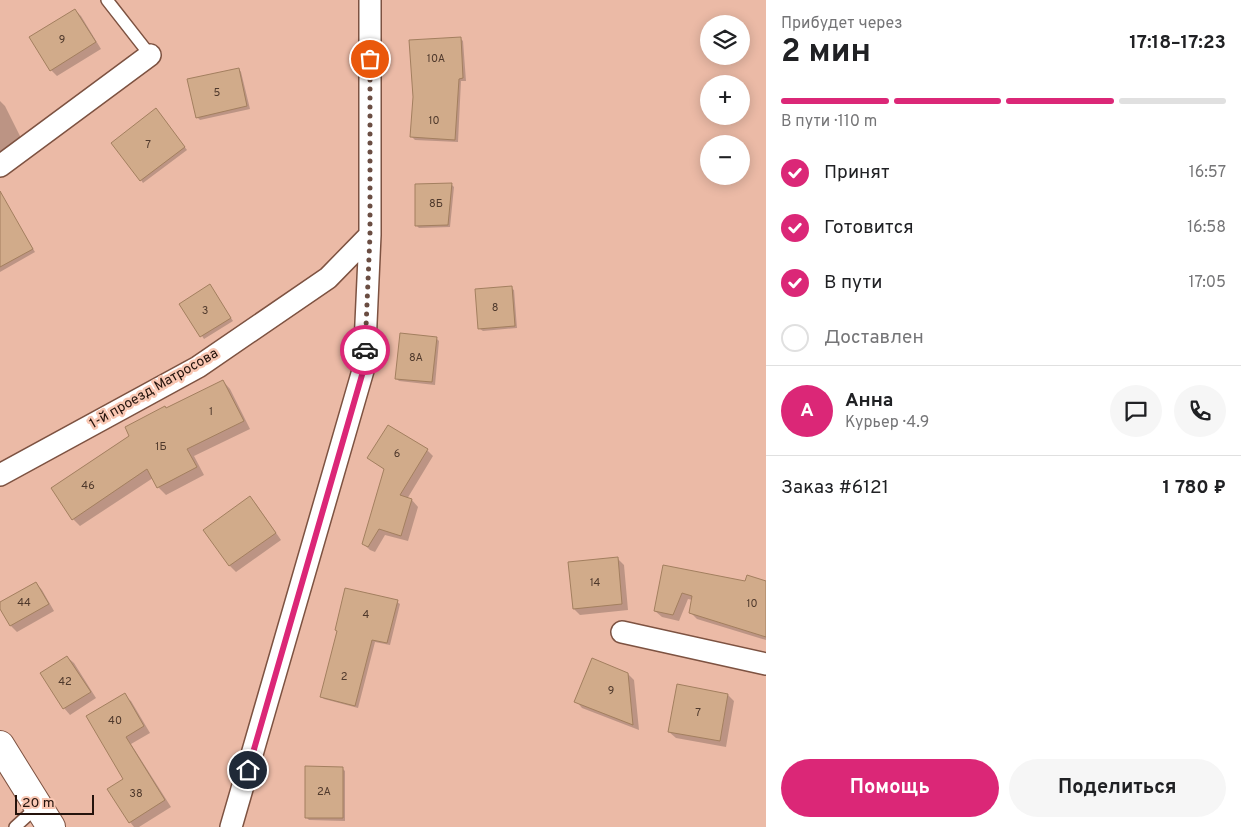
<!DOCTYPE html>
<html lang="ru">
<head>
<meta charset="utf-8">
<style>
	body { margin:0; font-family:Overpass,sans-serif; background:#f6f6f6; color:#202124; height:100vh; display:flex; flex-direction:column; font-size:19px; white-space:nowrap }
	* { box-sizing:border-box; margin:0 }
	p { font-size:16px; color:#757577 }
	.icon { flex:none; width:28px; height:28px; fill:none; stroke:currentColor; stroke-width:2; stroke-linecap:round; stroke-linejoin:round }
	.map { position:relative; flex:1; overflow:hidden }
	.drawer { display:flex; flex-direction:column; background:#fff; width:475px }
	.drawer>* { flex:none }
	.controls { position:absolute; left:700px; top:15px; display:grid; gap:10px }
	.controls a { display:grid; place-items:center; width:50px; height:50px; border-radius:50%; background:#fff; box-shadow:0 2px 12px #0003; font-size:25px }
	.scale { position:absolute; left:15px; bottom:12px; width:79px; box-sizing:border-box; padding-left:5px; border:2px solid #24130c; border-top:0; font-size:14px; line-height:18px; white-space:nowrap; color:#24130c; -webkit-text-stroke:4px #f9c7b3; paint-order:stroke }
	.pin { position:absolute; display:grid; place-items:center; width:42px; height:42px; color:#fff; margin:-21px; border:2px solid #fff; border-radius:50%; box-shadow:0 1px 5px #0007 }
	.courier { position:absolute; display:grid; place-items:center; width:50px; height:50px; margin:-25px; border:4px solid #db2777; border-radius:50%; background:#fff; color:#222; box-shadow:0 1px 6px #0007 }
	.overview em { font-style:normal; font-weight:700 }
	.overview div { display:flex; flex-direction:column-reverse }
	.overview { display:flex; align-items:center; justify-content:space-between; height:85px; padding:0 15px }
	h1 { font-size:32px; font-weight:700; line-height:38px }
	.bar { display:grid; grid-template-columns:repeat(4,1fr); gap:8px 5px; align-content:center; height:60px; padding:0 15px }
	.bar i { height:6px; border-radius:4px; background:#e0e0e0 }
	.bar .current { background:#db2777 }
	.bar p { grid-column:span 4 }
	.line { display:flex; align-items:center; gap:12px; padding:0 15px; border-top:1px solid #e0e0e0 }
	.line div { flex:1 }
	.round { display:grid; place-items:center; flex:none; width:52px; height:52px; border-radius:26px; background:#f6f6f6 }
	ol { padding:0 15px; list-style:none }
	li { display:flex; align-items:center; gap:15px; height:55px }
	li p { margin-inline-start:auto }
	li .icon { padding:5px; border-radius:50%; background:#db2777; color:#fff; stroke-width:4 }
	li:last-child { color:#757577 }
	li i { width:28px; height:28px; border:2px solid #e0e0e0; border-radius:50% }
	.cta { display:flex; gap:10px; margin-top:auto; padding:10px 15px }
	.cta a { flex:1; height:58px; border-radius:30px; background:#db2777; color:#fff; font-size:20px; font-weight:700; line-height:58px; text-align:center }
	.cta a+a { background:#f6f6f6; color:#202124 }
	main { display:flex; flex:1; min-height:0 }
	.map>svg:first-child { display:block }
</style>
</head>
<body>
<main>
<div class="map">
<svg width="766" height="827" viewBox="0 0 766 827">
	<rect width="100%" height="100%" fill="#ebbaa6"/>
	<path fill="#0003" d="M75,10l6,6 20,33 -44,27 -6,-6z
		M460,38l3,3 3,40h-5l-3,61 -43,-2 -3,-3z
		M239,69l2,3 9,37 -50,11 -3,-3z
		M0,101l5,5 19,38 -24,18z
		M159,113l28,37 -44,33 -2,-3z
		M451,184l3,3 -4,40 -31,1 -3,-3z
		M12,214l23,38 -35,20v-52z
		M511,288l3,2 3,38 -34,3 -3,-2z
		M212,289l21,32 -29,18 -23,-35z
		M436,338l3,3 -4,44 -36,-4 -3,-3z
		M223,381l7,8 20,40 -56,27 10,19 -38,20 -8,-8 -5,-9 -73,48 -7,-7 58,-83 35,-27z
		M427,450l6,6 -26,43 5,1 6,7 -10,34 -23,-6 -10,17 -5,-2 -6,-6 21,-74 -17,-12z
		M250,498l6,6 25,36 -45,32 -6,-6 -25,-36z
		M617,558l7,7 4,45 -48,5 -6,-6z
		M664,566l82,16h20v58l-69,-21 -6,-6 2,-13 -5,-1 -9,22 -17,-4 -7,-6z
		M36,583l6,7 12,21 -37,21 -6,-6 -11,-19v-3z
		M397,602l3,2 -10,41 -15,-3 -17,66 -34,-9 -3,-3z
		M67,657l7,6 22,35 -26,17 -6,-7z
		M628,674l6,6 5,50 -57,-22 -6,-7z
		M124,695l7,6 19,32 -19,11 40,63 -32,20h-5l-4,-5 -6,-43z
		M728,695l6,6 -8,46 -50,-9 -7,-6z
		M342,768l3,3v50l-36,-1 -3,-3z"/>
	<path fill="#d1ab8a" stroke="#a37f5f" d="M75,9l21,33 -46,29 -21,-34z
		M461,37l2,41 -4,1 -4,61 -45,-3 3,-40 -4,-57z
		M239,68l8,38 -51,12 -9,-39z
		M156,108l29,39 -45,34 -29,-38z
		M452,183l-4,42 -33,1v-42z
		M0,191l33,58 -33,18z
		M210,284l21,34 -31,19 -21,-33z
		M512,286l3,40 -37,3 -3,-40z
		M400,333l37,4 -5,45 -37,-3z
		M223,380l21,41 -57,28 10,18 -40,21 -10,-19 -75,51 -21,-32 78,-52 -4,-9 40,-21 1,2z
		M388,425l40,24 -28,46 12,4 -11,37 -22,-7 -11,18 -6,-3 22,-75 -17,-11z
		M250,496l26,37 -47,33 -26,-36z
		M618,557l4,47 -49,5 -5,-47z
		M663,565l82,16 2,-6 19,6v56l-77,-24 3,-17 -10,-3 -9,22 -19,-4z
		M36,582l13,22 -39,22 -10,-17v-7z
		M345,588l53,12 -11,43 -15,-3 -17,66 -35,-9 17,-66 -2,-1z
		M67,656l24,36 -28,17 -23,-36z
		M592,658l36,15 5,52 -59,-23z
		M677,684l51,10 -8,47 -52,-9z
		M125,693l19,33 -18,11 39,63 -36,23 -22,-34 16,-10 -37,-63z
		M305,766l38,1v51h-38z"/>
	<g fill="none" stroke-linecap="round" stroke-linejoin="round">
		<defs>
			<path id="service" d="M107,0l43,55
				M15,827l22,-20"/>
			<path id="minor" d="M0,166l150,-111
				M0,475l198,-108 130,-89 42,-43
				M622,632l144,32
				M231,827l133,-460 6,-132v-235"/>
			<path id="secondary" d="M0,745l51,82"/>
		</defs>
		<use href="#service" stroke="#7d5241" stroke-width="14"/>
		<use href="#minor" stroke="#7d5241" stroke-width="24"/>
		<use href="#secondary" stroke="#7d5241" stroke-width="30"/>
		<use href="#service" stroke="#fff" stroke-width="11"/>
		<use href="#minor" stroke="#fff" stroke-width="21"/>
		<use href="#secondary" stroke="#fff" stroke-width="28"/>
	</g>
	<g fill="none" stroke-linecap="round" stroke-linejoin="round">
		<path stroke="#6a4d42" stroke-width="5" stroke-dasharray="0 9" d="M365,350l5,-115v-176"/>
		<path stroke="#db2777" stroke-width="6" d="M248,770l116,-402 1,-18"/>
	</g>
	<g text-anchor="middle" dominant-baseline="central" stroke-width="5" stroke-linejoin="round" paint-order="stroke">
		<g font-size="11" fill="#4f392c">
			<text x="62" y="40">9</text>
			<text x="436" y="59">10А</text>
			<text x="217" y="93">5</text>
			<text x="434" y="121">10</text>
			<text x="148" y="145">7</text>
			<text x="436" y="204">8Б</text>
			<text x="495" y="308">8</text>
			<text x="205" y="311">3</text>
			<text x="416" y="358">8А</text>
			<text x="211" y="412">1</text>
			<text x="161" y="447">1Б</text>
			<text x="397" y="454">6</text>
			<text x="88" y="486">46</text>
			<text x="595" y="583">14</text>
			<text x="24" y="603">44</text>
			<text x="752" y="604">10</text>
			<text x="366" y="615">4</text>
			<text x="344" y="677">2</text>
			<text x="65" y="682">42</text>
			<text x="611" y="691">9</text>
			<text x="698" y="713">7</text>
			<text x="115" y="721">40</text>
			<text x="324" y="792">2А</text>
			<text x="136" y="794">38</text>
		</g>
		<g font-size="14" fill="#24130c" stroke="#f9c7b3">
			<text transform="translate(154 389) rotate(-30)">1-й проезд Матросова</text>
		</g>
	</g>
</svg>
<div class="controls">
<a><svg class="icon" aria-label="layers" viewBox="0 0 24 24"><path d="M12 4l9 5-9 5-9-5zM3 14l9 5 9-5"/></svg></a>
<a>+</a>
<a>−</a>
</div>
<div class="scale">20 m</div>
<div class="pin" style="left:370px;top:59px;background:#ea580c"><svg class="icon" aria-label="bag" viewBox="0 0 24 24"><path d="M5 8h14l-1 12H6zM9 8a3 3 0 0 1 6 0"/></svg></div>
<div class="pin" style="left:248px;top:770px;background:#1f2937"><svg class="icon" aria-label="home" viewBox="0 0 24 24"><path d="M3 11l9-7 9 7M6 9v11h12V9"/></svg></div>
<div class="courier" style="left:365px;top:350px"><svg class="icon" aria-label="car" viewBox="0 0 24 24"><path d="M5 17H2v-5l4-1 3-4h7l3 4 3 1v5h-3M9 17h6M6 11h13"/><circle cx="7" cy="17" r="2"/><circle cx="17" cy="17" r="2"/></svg></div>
</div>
<section class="drawer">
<div class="overview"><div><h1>2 мин</h1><p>Прибудет через</p></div><em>17:18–17:23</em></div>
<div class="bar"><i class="current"></i><i class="current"></i><i class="current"></i><i></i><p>В пути · 110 m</p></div>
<ol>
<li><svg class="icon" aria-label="check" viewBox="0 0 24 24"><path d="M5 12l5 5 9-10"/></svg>Принят<p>16:57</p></li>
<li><svg class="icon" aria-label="check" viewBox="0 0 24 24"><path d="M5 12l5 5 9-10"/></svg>Готовится<p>16:58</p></li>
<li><svg class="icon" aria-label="check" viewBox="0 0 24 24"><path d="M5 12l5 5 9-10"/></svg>В пути<p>17:05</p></li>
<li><i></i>Доставлен</li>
</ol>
<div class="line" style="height:90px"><b class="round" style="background:#db2777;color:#fff">А</b><div><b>Анна</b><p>Курьер · 4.9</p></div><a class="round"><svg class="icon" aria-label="chat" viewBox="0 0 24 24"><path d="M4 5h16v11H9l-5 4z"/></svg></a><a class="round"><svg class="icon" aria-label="phone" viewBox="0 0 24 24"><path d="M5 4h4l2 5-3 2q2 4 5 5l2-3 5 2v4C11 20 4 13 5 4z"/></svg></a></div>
<div class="line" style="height:65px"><div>Заказ #6121</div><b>1 780 ₽</b></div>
<div class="cta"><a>Помощь</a><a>Поделиться</a></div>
</section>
</main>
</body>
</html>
